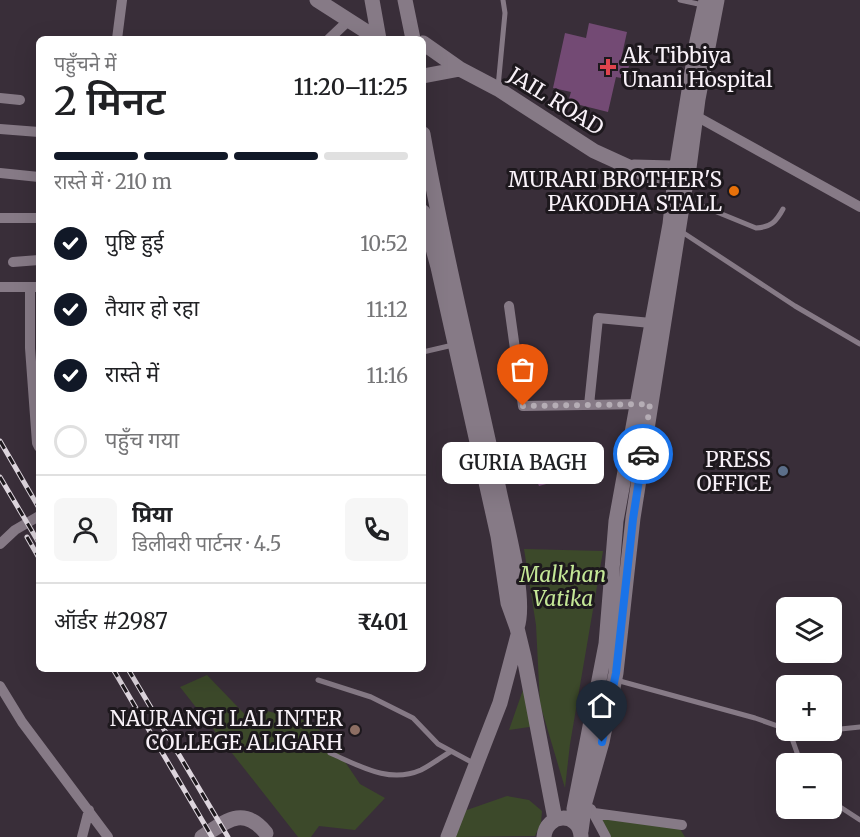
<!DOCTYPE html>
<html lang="hi">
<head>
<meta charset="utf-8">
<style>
	body { margin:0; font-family:Merriweather,"Noto Sans Devanagari",serif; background:#f6f6f6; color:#202124; height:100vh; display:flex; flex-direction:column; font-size:22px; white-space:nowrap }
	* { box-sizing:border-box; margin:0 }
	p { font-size:20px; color:#757577 }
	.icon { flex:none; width:33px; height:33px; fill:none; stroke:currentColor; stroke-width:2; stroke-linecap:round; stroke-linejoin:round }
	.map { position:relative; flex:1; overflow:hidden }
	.side { position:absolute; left:36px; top:36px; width:390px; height:636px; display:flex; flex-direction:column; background:#fff; border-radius:9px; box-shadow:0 6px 24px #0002 }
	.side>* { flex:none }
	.tools { position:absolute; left:776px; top:597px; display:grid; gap:12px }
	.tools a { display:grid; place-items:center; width:66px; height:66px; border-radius:9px; background:#fff; box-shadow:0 6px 24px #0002; font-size:30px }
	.pin { position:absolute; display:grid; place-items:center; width:51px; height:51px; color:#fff; margin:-62px -26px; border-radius:50% 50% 50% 0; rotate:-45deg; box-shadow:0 0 6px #0007 }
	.pin .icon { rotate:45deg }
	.courier { position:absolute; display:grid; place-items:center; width:60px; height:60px; margin:-30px; border:4px solid #1a73e8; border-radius:50%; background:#fff; color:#222; box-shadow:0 2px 8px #0007 }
	.bubble { position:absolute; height:42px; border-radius:9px; background:#fff; box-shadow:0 6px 24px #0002; font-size:20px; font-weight:600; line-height:42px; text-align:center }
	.head em { font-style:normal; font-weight:600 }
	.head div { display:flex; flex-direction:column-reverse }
	.head { display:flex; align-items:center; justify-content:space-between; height:102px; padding:0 18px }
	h1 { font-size:39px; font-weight:600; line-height:45px }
	.bar { display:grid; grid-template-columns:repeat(4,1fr); gap:9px 6px; align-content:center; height:72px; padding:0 18px }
	.bar i { height:8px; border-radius:4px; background:#e0e0e0 }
	.bar .selected { background:#111827 }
	.bar p { grid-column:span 4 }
	.line { display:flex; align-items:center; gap:15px; padding:0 18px; border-top:2px solid #e0e0e0 }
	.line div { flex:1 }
	.round { display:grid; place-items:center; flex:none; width:63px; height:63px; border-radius:9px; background:#f6f6f6 }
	ol { padding:0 18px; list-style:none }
	li { display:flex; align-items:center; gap:18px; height:66px }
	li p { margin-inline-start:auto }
	li .icon { padding:6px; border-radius:50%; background:#111827; color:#fff; stroke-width:4 }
	li:last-child { color:#757577 }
	li i { width:33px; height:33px; border:3px solid #e0e0e0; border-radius:50% }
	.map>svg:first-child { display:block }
</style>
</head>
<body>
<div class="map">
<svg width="860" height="837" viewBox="0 0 860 837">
	<rect width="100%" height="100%" fill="#392e39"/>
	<path fill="#3c492a" d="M524,549l79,2 -33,193 -5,44 -25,-84 -4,-79z
		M207,675l49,51 11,-15 45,11 23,25 25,37 25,14 -30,32 -36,-4 -8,11h-13l-118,-150z
		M524,687l12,39 -27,4z
		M507,796l22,4 13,11 -1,12 -6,13 -80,1 9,-26z
		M604,819l76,10 5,8h-76l-8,-15z"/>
	<path fill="#734a74" d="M589,23l38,9 -7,32 9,2 -3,13 -10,-2 -8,35 -40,-10 3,-10 -18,-4 12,-55 21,5z
		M538,461l12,22 -11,3 -9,-21z"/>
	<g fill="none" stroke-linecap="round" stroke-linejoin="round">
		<path stroke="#867a86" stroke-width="5" d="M680,0l23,5
			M498,87l7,-74 -2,-13
			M685,199l71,29c15,-1 20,-6 27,-19
			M679,230l116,76 65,38
			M423,352l30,-7
			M318,680l53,17 42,21 25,26 37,20
			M616,680l139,38 31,11
			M789,730l12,34
			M791,730l16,2 22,-2
			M831,730l29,-3
			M330,753c30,13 59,31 91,17 10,-5 19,-12 29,-18
			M831,801l29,19"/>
		<path stroke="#867a86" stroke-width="10" d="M117,39l5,-39
			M329,39l19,-18
			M0,98l20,2
			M696,116l164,91
			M0,129l39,3
			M0,173l39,4
			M0,218h39
			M13,262l26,-2
			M0,287h39
			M30,287v61l7,95 2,4
			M509,306l14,100 121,-2
			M589,405l9,-87 53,5
			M0,544l15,-14 24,-14
			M0,686l22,36 86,115
			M591,809l15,28
			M594,813l88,12
			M82,837l7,-27"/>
		<path stroke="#867a86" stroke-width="15" d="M317,0l61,39
			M372,0l7,39
			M405,0l8,39
			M423,43l37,26 38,20 96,62 57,26 20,5
			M423,76l37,-7
			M423,134c21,120 51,237 76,356 7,34 28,108 18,138
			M677,165l20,-124 9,-41
			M634,167l38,1
			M689,168l9,-69 19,-99
			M423,212l15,55 60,269 10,67 9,25 7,29 31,162
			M574,809l32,-165 10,-123 54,-297 4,-37
			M581,831l4,-29 17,-60 14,-69 17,-155 52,-330
			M202,837c24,-16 41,-32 64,-4
			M448,837l52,-134 18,-68
			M544,837c2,-24 35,-26 37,-1"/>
		<defs>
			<path id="rail" d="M0,441l39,67
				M0,477l39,66
				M27,537l12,21
				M113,669l99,168
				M128,669l100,168"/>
		</defs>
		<use href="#rail" stroke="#ddd5dd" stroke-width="5"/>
		<use href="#rail" stroke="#1d181d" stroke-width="3" stroke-dasharray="9" stroke-linecap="butt"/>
	</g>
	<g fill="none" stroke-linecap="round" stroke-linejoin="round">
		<path stroke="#b5adb5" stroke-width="6" stroke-dasharray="0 10.8" d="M523,406l127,-2 -7,50"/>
		<path stroke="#1a73e8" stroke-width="8" d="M602,742l14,-69 17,-154 10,-65"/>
	</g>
	<path fill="#e0444e" stroke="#1d181d" stroke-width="2" d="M605 58h6v6h6v6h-6v6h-6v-6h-6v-6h6z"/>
	<circle fill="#e8710a" stroke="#1d181d" stroke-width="2" cx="734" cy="191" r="6"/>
	<circle fill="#5c6f8a" stroke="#1d181d" stroke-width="2" cx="783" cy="471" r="6"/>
	<circle fill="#8d6e63" stroke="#1d181d" stroke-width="2" cx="355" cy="730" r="6"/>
	<g text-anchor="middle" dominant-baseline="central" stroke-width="6" stroke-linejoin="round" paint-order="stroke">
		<g font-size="21" fill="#f8f1f8" stroke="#1d181d" text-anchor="end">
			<text x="622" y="55" text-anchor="start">Ak Tibbiya<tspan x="622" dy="24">Unani Hospital</tspan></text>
			<text x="722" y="179">MURARI BROTHER'S<tspan x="722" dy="24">PAKODHA STALL</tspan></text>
			<text x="771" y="459">PRESS<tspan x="771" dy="24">OFFICE</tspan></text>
			<text x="343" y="718">NAURANGI LAL INTER<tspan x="343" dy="24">COLLEGE ALIGARH</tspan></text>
		</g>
		<g font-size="21" fill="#f8f1f8" stroke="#1d181d">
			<text transform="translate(556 101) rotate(32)">JAIL ROAD</text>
		</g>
		<g font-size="21" font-style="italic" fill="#c4e796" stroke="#1d181d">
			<text x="563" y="574">Malkhan<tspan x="563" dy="24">Vatika</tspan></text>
		</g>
	</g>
</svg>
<div class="tools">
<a><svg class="icon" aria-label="layers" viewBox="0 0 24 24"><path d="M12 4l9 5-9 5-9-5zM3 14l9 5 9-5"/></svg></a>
<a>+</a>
<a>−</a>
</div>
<div class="pin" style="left:523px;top:406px;background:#ea580c"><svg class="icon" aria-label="bag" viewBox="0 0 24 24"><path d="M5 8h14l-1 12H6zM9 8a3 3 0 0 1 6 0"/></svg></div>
<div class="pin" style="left:602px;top:742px;background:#1f2937"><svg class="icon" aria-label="home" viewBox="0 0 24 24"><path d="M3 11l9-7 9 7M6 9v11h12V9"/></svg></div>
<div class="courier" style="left:643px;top:454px"><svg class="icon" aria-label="car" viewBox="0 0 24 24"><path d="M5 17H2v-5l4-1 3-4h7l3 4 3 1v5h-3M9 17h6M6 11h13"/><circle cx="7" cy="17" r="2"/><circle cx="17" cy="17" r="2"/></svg></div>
<div class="bubble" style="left:442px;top:442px;width:162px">GURIA BAGH</div>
<section class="side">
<div class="head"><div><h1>2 मिनट</h1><p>पहुँचने में</p></div><em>11:20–11:25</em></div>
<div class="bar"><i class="selected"></i><i class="selected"></i><i class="selected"></i><i></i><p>रास्ते में · 210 m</p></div>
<ol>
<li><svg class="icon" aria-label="check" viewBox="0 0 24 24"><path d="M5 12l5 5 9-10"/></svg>पुष्टि हुई<p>10:52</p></li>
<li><svg class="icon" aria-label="check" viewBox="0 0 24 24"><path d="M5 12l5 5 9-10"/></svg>तैयार हो रहा<p>11:12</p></li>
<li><svg class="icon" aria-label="check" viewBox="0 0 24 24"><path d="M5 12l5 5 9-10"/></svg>रास्ते में<p>11:16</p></li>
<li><i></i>पहुँच गया</li>
</ol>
<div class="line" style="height:108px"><a class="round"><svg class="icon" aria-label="person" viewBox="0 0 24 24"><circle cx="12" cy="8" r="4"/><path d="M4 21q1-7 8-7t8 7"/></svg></a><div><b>प्रिया</b><p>डिलीवरी पार्टनर · 4.5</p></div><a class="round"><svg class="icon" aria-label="phone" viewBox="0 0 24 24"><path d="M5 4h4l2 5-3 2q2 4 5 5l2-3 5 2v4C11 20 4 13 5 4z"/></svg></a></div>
<div class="line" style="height:78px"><div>ऑर्डर #2987</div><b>₹401</b></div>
</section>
</div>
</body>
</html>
